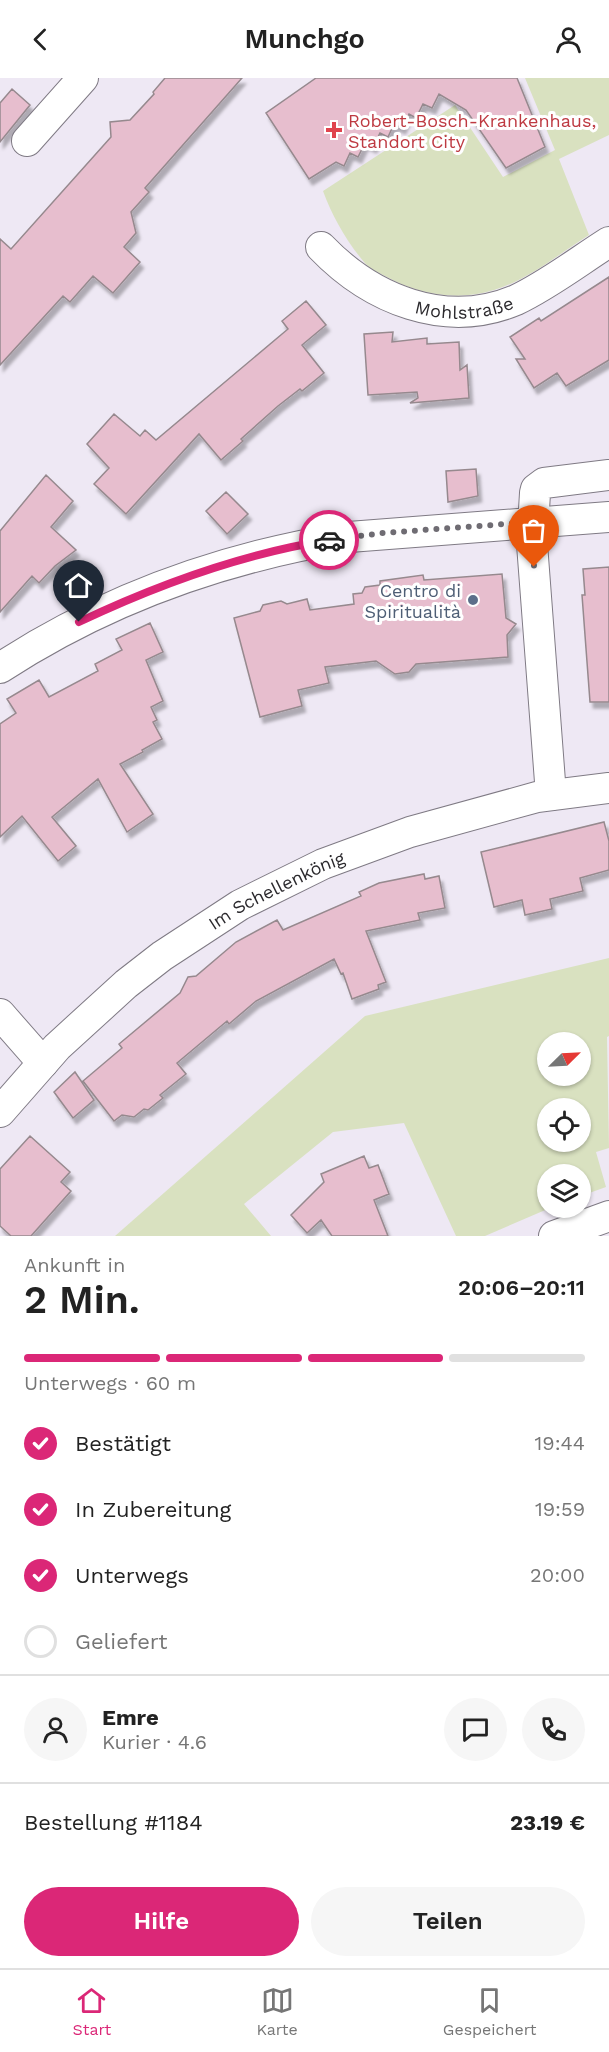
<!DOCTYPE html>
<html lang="de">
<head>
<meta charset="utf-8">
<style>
	body { margin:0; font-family:"Work Sans",sans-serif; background:#f6f6f6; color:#222; height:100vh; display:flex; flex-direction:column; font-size:22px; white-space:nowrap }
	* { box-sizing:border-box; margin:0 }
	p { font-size:20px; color:#767676 }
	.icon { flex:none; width:33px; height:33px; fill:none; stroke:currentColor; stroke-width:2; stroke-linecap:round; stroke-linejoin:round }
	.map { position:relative; height:1158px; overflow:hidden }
	.sheet { display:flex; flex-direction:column; background:#fff; flex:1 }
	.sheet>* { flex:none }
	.needle { width:39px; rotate:66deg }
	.tools { position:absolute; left:537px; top:954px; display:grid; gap:12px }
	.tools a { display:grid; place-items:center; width:54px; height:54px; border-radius:50%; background:#fff; box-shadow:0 2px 4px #0004; font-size:30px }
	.pin { position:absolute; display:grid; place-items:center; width:51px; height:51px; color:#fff; margin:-62px -26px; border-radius:50% 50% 50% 0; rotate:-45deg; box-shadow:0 0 6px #0007 }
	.pin .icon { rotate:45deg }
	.courier { position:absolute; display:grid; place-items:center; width:60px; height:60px; margin:-30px; border:4px solid #db2777; border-radius:50%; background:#fff; color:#222; box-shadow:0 2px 8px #0007 }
	.summary em { font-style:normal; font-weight:600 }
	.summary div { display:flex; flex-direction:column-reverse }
	.summary { display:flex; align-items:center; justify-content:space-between; height:102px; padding:0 24px }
	h1 { font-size:39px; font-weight:600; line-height:45px }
	.bar { display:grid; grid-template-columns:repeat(4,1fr); gap:9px 6px; align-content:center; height:72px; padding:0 24px }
	.bar i { height:8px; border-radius:4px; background:#e0e0e0 }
	.bar .active { background:#db2777 }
	.bar p { grid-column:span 4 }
	.line { display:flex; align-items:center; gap:15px; padding:0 24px; border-top:2px solid #e0e0e0 }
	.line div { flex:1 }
	.round { display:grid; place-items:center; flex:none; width:63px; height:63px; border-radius:32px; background:#f6f6f6 }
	ol { padding:0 24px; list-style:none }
	li { display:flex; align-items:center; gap:18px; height:66px }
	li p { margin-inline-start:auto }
	li .icon { padding:6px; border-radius:50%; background:#db2777; color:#fff; stroke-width:4 }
	li:last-child { color:#767676 }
	li i { width:33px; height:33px; border:3px solid #e0e0e0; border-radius:50% }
	.cta { display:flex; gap:12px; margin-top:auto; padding:12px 24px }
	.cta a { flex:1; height:69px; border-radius:36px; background:#db2777; color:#fff; font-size:24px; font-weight:600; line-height:69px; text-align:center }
	.cta a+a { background:#f6f6f6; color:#222 }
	header { display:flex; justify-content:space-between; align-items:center; height:78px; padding:0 24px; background:#fff; font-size:27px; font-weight:600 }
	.tabs { display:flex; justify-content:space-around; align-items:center; height:84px; border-top:2px solid #e0e0e0; background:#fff; font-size:16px; color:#767676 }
	.tabs a { display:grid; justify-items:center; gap:3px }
	.tabs .active { color:#db2777 }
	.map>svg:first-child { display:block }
</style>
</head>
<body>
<header><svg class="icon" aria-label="back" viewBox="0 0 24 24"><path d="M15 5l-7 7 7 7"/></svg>Munchgo<svg class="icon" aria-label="person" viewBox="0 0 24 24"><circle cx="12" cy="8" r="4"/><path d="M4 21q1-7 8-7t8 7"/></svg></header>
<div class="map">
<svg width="609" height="1158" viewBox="0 0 609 1158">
	<defs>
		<filter id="shadow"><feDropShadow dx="3.5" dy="6" stdDeviation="1.5" flood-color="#0004"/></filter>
	</defs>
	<rect width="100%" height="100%" fill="#eee8f4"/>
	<path fill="#d9e1c0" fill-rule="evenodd" d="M525,0h84v57l-50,24 30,76c-30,19 -61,45 -95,55 -38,12 -77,4 -111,-15 -6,-3 -14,-7 -19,-13 -17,-20 -32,-46 -41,-71l132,-86 48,72 52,-27z
		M609,880v78l-2,1 2,111 -13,4 10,35 -25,9 -1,-22h-32v34h2l-65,28h-29l-52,-113 -71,9 -89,72 27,32h-156l250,-220zM548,964h32v34h-32zM548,1030h32v34h-32z"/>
	<path fill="#e7bece" stroke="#96898e" stroke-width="1.5" filter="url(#shadow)" d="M165,0h77l-97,110 4,4 -18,20 5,21 -12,14 16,15 -27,31 -20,-17 -23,26 -7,-6 -63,69v-126l11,10 100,-112 -1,-15 20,-2 24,-26 -1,-2z
		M316,0h201l28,69 -39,21 -40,-58 -27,-16 -7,14 -9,-4 -7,14 -7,-4 -7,14 -8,-4 -6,13 -8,-4 -7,14 -8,-4 -7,14 -8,-4 -6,13 -8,-4 -27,17 -43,-66z
		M12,11l18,16 -30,37v-39z
		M609,199v83l-43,26 -9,-13 -23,15 -18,-29h9l-15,-22 29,-19 2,3z
		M306,223l20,24 -24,20 22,28 -22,18 -2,-2 -22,17 -37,33 2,2 -22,19 -22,-26 -73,80 -32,-30 15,-16 -22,-24 27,-30 26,22 5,-6 11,10 132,-111 -6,-8z
		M393,254l-1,10 35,-4v6l32,-2 1,28 7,-5 2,33 -59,5 8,-5 -1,-6 -49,3 -4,-61z
		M476,391l2,27 -30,6 -2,-31z
		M46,397l27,26 -22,26 25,23 -21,16 -16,17 -7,-7 -32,36v-81z
		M226,414l22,22 -21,20 -21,-23z
		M609,489v135h-19l-8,-107h3l-2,-26z
		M502,496l4,44 10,6 -9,11 1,22 -92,7 -7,8 -14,2 -19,-13 -51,6 4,16 -31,7 4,16 -42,11 -26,-99 26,-7 3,-6 18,-4 6,3 20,-5 3,11 44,-6 -1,-10 9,-1 3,-6 15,-2v-4l43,-6 1,5z
		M150,545l13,29 -17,8 17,41 -12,6 6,13 -4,2 9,17 -20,11 1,2 -23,12 33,50 -26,18 -29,-53 -46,38 24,29 -18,15 -36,-45 -22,21v-113l16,-11 -9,-14 32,-19 10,17 49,-26 -3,-7 27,-14 -6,-11z
		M604,744l5,19v29l-29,8 3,13 -33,8 2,10 -27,6 -3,-15 -28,7 -13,-55z
		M424,796l1,5 14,-3 6,32 -27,5 2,7 -54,11 20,51 -8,3 1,4 -27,10 -9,-26 -2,1 -7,-15 -78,42 -27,23 -2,-3 -50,42 9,11 -26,21 3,3 -15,12 -4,-1 -10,8 -12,-2 -8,6 -31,-40 39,-33 -3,-4 61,-51 8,-16 8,-1 40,-34 41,-22 6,10 78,-34 -2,-4 20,-9z
		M75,994l19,28 -21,18 -19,-26z
		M30,1058l40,36 -9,10 10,9 -40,45h-20l-11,-10v-57z
		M364,1078l5,12 9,-3 11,29 -15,6 14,36h-56l-11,-16 -14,13 -16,-18 33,-33 -3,-8z"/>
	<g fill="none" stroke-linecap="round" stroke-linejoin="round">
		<defs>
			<g id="minor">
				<path d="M27,63l56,-63"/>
				<path id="s1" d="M321,169c50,52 124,83 195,53 32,-15 63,-39 93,-58"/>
				<path d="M0,590c106,-69 224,-111 349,-131l260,-20"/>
				<path d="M551,717l-19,-251 3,-51 1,-4 8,-6 65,-8"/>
				<path d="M0,936l43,49"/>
				<path id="s2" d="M0,1034l57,-65 69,-63 36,-28 78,-51 83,-41 87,-32 127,-35 72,-9"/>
				<path d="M554,1158l55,-20"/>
			</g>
		</defs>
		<use href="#minor" stroke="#7f7a84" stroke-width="32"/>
		<use href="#minor" stroke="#fff" stroke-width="30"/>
	</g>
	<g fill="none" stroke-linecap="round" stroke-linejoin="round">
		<path stroke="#6f6c73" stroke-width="6" stroke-dasharray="0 10.8" d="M329,462l54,-7 150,-11 1,45"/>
		<path stroke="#db2777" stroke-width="8" d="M79,544c80,-38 162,-68 250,-82"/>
	</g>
	<path fill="#e0444e" stroke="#fff" stroke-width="2" d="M331 43h6v6h6v6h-6v6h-6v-6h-6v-6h6z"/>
	<circle fill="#5c6f8a" stroke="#fff" stroke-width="2" cx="473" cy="522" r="6"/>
	<g text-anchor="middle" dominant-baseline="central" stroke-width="6" stroke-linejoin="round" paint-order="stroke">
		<g font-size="18" fill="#be3a42" stroke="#fff" text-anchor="start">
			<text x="348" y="42">Robert-Bosch-Krankenhaus,<tspan x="348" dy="21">Standort City</tspan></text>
		</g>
		<g font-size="18" fill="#2b292d" stroke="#fff">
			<text stroke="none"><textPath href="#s1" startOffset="162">Mohlstraße</textPath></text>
			<text stroke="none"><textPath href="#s2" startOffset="358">Im Schellenkönig</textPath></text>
		</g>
		<g font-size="18" fill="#4e5e75" stroke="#fff" text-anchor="end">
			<text x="461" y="512">Centro di<tspan x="461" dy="21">Spiritualità</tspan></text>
		</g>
	</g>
</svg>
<div class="tools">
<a><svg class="needle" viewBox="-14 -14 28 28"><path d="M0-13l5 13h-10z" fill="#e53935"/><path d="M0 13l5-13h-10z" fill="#767676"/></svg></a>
<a><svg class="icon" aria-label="locate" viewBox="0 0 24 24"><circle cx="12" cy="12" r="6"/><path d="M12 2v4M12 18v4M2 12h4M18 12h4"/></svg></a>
<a><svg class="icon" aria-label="layers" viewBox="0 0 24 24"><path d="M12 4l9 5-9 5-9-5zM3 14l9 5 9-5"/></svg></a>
</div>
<div class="pin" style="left:534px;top:489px;background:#ea580c"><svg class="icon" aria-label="bag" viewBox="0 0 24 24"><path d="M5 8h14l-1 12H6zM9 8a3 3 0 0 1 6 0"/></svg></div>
<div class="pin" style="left:79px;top:544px;background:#1f2937"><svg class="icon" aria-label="home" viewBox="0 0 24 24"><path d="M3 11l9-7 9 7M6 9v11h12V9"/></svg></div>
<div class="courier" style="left:329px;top:462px"><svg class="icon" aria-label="car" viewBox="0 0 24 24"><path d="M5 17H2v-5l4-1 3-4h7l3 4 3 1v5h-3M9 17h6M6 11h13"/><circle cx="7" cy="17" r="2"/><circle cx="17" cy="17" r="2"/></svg></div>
</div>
<section class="sheet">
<div class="summary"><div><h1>2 Min.</h1><p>Ankunft in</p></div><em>20:06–20:11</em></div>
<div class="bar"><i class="active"></i><i class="active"></i><i class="active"></i><i></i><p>Unterwegs · 60 m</p></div>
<ol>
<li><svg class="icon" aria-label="check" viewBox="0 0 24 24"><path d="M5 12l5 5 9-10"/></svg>Bestätigt<p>19:44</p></li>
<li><svg class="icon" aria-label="check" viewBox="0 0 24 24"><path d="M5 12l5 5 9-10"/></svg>In Zubereitung<p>19:59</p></li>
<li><svg class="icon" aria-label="check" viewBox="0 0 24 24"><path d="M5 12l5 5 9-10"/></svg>Unterwegs<p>20:00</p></li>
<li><i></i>Geliefert</li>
</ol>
<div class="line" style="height:108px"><a class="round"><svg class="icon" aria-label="person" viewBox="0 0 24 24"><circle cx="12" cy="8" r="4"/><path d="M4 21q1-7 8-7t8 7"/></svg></a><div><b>Emre</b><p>Kurier · 4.6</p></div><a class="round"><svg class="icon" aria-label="chat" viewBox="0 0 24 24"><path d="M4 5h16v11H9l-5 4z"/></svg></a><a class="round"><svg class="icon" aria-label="phone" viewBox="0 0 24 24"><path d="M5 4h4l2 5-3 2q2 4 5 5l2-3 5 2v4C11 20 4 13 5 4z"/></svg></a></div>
<div class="line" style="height:78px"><div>Bestellung #1184</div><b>23.19 €</b></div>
<div class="cta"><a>Hilfe</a><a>Teilen</a></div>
</section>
<nav class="tabs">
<a class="active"><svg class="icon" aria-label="home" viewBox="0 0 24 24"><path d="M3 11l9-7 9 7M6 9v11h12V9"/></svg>Start</a>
<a><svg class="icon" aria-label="map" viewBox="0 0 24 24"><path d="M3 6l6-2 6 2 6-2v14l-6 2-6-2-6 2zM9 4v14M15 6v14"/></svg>Karte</a>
<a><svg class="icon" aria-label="saved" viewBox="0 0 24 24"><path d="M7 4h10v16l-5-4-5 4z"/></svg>Gespeichert</a>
</nav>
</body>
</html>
